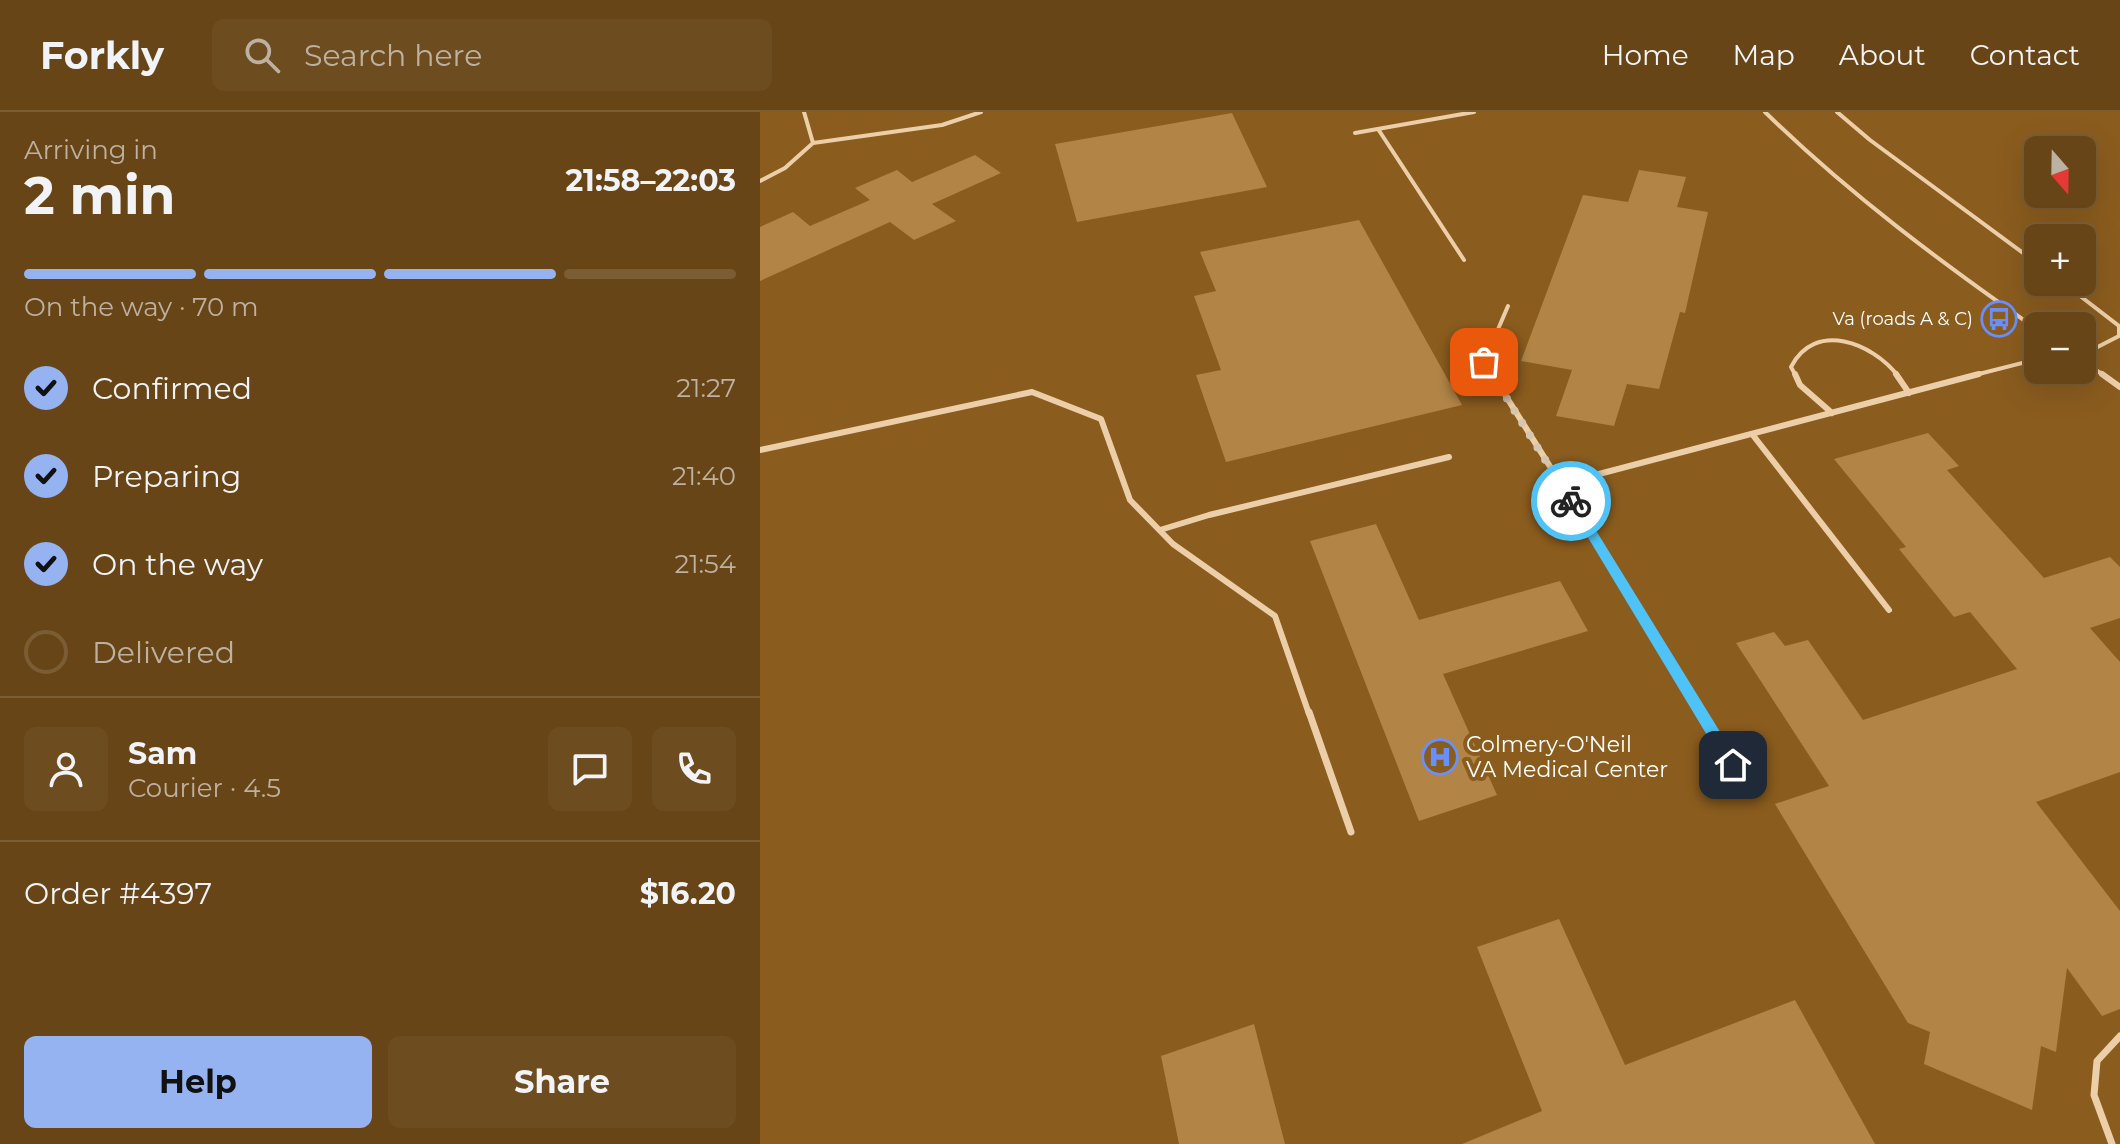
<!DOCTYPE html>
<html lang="en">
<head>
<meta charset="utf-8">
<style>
	body { margin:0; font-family:Montserrat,sans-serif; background:#6d4c1f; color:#f1f3f6; height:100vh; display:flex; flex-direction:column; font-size:30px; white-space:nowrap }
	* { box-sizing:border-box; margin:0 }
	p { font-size:26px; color:#bdb1a1 }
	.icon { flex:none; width:44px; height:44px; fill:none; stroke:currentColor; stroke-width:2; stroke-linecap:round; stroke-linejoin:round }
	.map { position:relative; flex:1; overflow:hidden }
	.drawer { display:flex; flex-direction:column; background:#684516; width:760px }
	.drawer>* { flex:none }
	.needle { width:52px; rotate:160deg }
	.controls { position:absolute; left:1264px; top:24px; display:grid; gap:16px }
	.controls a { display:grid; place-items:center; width:72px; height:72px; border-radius:12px; background:#684516; box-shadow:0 8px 32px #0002,0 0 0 2px #7b5d35; font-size:40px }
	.pin { position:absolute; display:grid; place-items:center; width:68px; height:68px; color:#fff; margin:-34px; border-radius:16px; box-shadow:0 4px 12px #0006 }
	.courier { position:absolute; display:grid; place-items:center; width:80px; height:80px; margin:-40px; border:6px solid #4fc3f7; border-radius:50%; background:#fff; color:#222; box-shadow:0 2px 10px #0007 }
	.overview em { font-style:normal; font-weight:700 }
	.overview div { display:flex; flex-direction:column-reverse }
	.overview { display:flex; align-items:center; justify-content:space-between; height:136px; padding:0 24px }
	h1 { font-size:52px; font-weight:700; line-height:60px }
	.bar { display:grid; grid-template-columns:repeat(4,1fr); gap:12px 8px; align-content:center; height:96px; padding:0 24px }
	.bar i { height:10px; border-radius:6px; background:#7b5d35 }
	.bar .selected { background:#95b2f1 }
	.bar p { grid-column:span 4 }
	.line { display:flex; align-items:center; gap:20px; padding:0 24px; border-top:2px solid #7b5d35 }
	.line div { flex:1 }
	.round { display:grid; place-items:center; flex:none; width:84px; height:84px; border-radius:12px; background:#6d4c1f }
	ol { padding:0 24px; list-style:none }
	li { display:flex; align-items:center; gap:24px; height:88px }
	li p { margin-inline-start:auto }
	li .icon { padding:8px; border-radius:50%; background:#95b2f1; color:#111; stroke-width:4 }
	li:last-child { color:#bdb1a1 }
	li i { width:44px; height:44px; border:4px solid #7b5d35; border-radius:50% }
	.button { display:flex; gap:16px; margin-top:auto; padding:16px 24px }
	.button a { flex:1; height:92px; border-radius:12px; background:#95b2f1; color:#111; font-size:32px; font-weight:700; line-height:92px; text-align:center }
	.button a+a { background:#6d4c1f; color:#f1f3f6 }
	header { display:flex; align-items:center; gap:48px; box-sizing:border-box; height:112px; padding:0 40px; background:#684516; border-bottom:2px solid #7b5d35 }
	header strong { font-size:38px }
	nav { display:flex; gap:44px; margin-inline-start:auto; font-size:28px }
	.search { width:560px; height:72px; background:#6d4c1f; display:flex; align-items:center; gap:20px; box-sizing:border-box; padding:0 28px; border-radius:12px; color:#bdb1a1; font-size:30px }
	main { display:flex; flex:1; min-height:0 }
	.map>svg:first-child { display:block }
</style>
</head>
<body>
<header>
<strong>Forkly</strong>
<div class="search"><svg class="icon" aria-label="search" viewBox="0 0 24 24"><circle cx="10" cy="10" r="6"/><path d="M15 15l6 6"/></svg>Search here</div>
<nav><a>Home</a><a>Map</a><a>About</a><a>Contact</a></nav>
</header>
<main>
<section class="drawer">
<div class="overview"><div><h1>2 min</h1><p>Arriving in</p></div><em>21:58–22:03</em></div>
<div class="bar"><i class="selected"></i><i class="selected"></i><i class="selected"></i><i></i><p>On the way · 70 m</p></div>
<ol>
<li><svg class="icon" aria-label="check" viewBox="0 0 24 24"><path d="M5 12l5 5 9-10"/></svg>Confirmed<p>21:27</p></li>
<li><svg class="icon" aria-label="check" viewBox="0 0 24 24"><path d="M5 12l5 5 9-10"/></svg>Preparing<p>21:40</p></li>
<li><svg class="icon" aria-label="check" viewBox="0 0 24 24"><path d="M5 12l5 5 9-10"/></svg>On the way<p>21:54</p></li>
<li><i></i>Delivered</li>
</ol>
<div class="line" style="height:144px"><a class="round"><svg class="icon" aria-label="person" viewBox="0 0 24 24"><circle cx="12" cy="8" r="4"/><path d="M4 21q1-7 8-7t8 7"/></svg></a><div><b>Sam</b><p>Courier · 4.5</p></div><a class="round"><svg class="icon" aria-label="chat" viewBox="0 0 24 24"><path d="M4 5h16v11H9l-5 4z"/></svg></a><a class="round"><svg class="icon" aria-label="phone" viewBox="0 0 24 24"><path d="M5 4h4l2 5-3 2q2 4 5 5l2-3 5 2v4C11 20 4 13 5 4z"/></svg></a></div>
<div class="line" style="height:104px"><div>Order #4397</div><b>$16.20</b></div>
<div class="button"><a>Help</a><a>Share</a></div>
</section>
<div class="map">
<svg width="1360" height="1032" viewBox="0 0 1360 1032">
	<rect width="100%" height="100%" fill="#8a5c1e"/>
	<path fill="#b28446" d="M472,1l35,74 -190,35 -22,-78z
		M215,43l26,18 -69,31 24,17 -42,19 -24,-18 -130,59v-54l33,-15 17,14 60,-26 -15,-12 42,-18 15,12z
		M879,58l47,7 -9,30 31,5 -23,101 -5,-1 -21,77 -32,-5 -13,42 -58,-10 16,-46 -51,-9 62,-166 45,7z
		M599,108l103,185 -236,57 -30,-87 25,-5 -27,-74 22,-5 -16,-39z
		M1168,321l31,33 -12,4 97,108 66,-21 10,10v51l-30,10 30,34v110l-84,30 84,109v98l-18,7 -35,-48 -11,84 -15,-6 -9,64 -108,-46 6,-32 -22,-9 -133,-219 54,-18 -93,-143 38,-11 11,14 23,-6 55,80 154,-51 -47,-57 -16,5 -55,-68 7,-2 -72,-88z
		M616,412l43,96 141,-39 28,50 -145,43 54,121 -78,26 -109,-280z
		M799,807l66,146 170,-65 80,144h-413l80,-33 -65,-164z
		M494,912l31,120h-106l-18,-88z"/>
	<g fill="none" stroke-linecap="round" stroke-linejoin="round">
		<path stroke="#eccfa9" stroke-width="4" d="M44,0l9,31
			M1005,0c84,82 177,151 273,218
			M1077,0l33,28 168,124
			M618,17l86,131
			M595,21l119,-21
			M0,69l25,-13 28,-25 129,-18 39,-13
			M1302,170l57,44v10l-37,19
			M1322,249l23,15
			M733,264l-9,-14 24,-56
			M1036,264l-5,-9c24,-47 82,-24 107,9
			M1211,264l67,-17"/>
		<path stroke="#eccfa9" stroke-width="6" d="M732,262l69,110 418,-110
			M1035,262l5,11 32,28
			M1136,262l13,19
			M1342,262l18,13
			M992,322l137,176
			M0,338l272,-58 69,27 29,81 43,44 102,72 34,98
			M801,372l141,230
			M400,418l49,-15 240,-58"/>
		<path stroke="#eccfa9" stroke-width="7" d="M549,600l42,120
			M940,600l33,53
			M1352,1032l-18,-49 3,-34 23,-25"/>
	</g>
	<path fill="#4fc3f7" d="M811,385l5,1 162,263v9h-10l-162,-269z"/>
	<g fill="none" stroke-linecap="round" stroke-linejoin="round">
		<path stroke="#d6c6b0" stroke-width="8" stroke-dasharray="0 14.4" d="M724,250l87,139"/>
	</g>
	<defs>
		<symbol id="bus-ring" viewBox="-11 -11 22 22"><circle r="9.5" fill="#8a5c1e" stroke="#6890fb" stroke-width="1.5"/><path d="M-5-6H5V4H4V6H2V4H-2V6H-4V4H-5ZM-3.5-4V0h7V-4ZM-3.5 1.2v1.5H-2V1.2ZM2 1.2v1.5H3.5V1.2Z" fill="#6890fb"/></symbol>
		<symbol id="hospital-ring" viewBox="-11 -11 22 22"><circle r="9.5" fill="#8a5c1e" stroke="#6890fb" stroke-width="1.5"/><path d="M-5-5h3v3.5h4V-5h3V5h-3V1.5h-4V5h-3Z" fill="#6890fb"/></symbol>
	</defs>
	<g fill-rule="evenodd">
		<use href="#bus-ring" x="1219" y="187" width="40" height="40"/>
		<use href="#hospital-ring" x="660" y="625" width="40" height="40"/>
	</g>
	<g text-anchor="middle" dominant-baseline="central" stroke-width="8" stroke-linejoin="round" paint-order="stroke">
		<g font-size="18" fill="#fff" stroke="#8a5c1e" text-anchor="end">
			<text x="1213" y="207">Va (roads A &amp; C)</text>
		</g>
		<g font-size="22" fill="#fff" stroke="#8a5c1e" text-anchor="start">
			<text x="706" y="632">Colmery-O'Neil<tspan x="706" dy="25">VA Medical Center</tspan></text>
		</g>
	</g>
</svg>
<div class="controls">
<a><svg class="needle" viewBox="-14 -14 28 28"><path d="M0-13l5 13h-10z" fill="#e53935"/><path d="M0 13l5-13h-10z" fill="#bdb1a1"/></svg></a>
<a>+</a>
<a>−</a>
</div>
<div class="pin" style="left:724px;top:250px;background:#ea580c"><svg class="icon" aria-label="bag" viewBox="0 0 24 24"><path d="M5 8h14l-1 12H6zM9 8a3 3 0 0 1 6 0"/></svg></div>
<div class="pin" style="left:973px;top:653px;background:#1f2937"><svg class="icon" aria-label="home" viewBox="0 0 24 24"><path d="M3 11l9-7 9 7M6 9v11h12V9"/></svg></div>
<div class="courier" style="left:811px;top:389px"><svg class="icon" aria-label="bike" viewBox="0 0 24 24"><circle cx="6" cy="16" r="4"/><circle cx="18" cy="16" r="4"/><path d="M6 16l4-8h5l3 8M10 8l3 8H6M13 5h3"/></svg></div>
</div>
</main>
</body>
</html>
